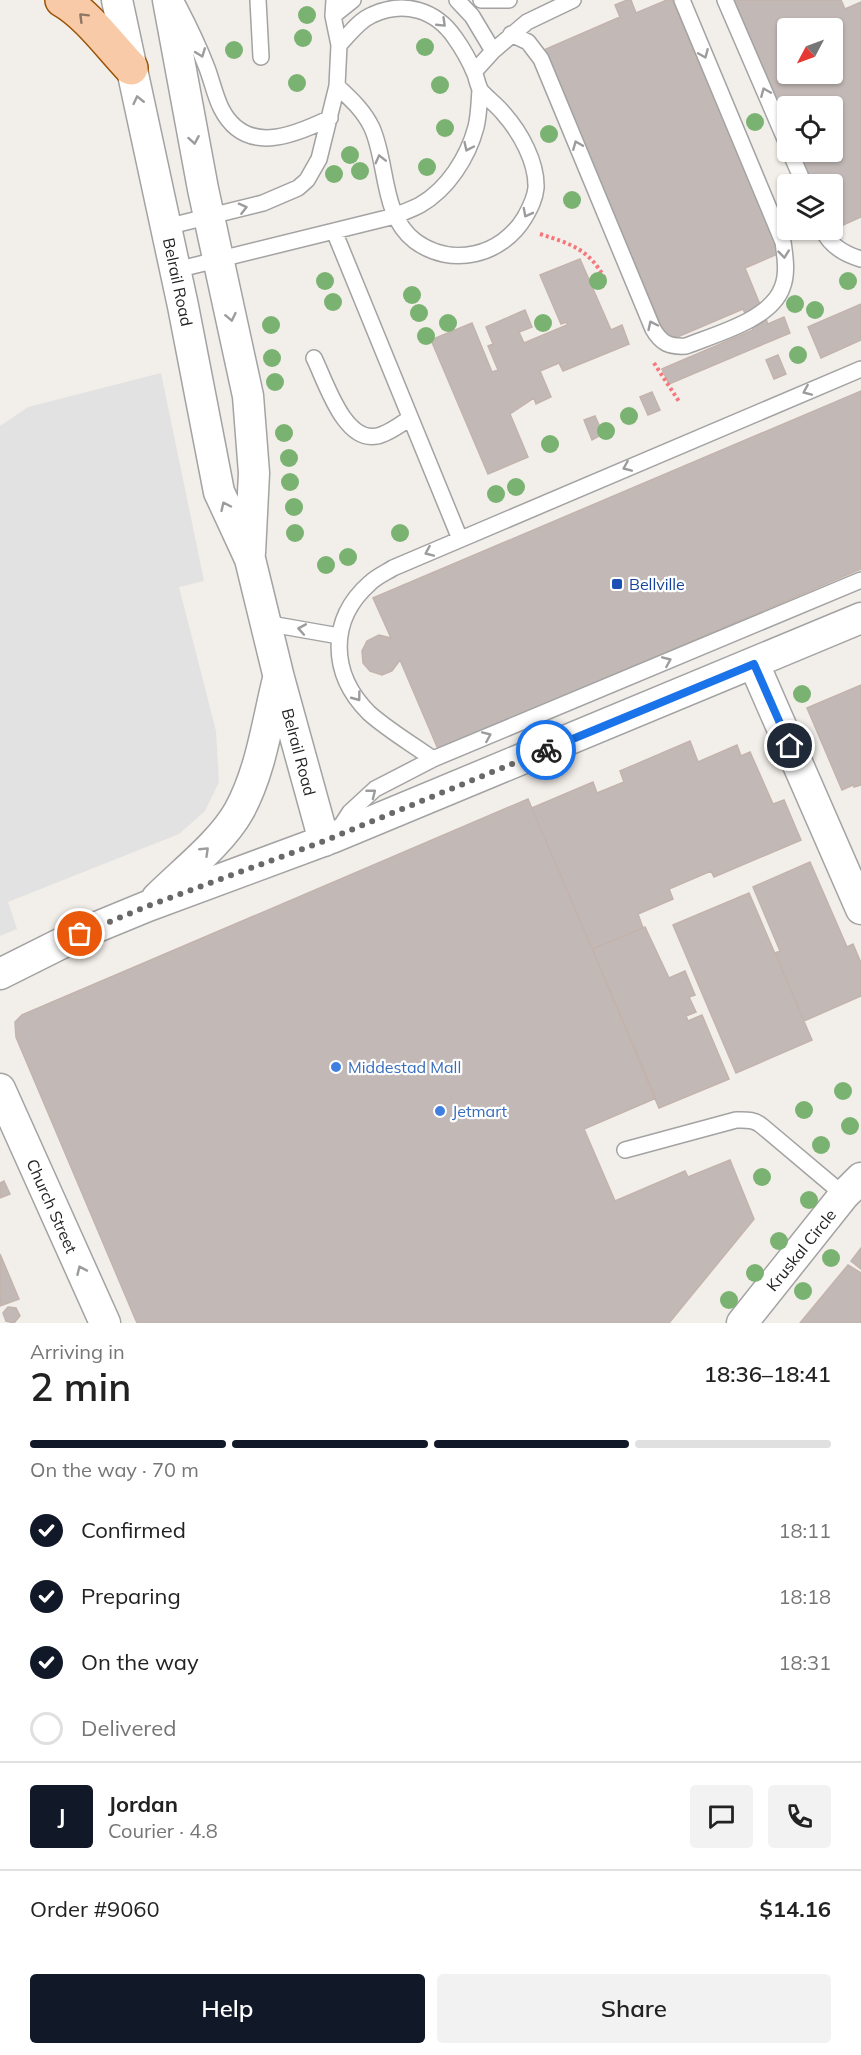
<!DOCTYPE html>
<html lang="en">
<head>
<meta charset="utf-8">
<style>
	body { margin:0; font-family:Mulish,sans-serif; background:#f2f2f2; color:#222; height:100vh; display:flex; flex-direction:column; font-size:22px; white-space:nowrap }
	* { box-sizing:border-box; margin:0 }
	p { font-size:20px; color:#767676 }
	.icon { flex:none; width:33px; height:33px; fill:none; stroke:currentColor; stroke-width:2; stroke-linecap:round; stroke-linejoin:round }
	.map { position:relative; height:1323px; overflow:hidden }
	.sheet { display:flex; flex-direction:column; background:#fff; flex:1 }
	.sheet>* { flex:none }
	.needle { width:39px; rotate:229deg }
	.controls { position:absolute; left:777px; top:18px; display:grid; gap:12px }
	.controls a { display:grid; place-items:center; width:66px; height:66px; border-radius:6px; background:#fff; box-shadow:0 2px 4px #0004; font-size:30px }
	.pin { position:absolute; display:grid; place-items:center; width:51px; height:51px; color:#fff; margin:-26px; border:3px solid #fff; border-radius:50%; box-shadow:0 2px 6px #0007 }
	.courier { position:absolute; display:grid; place-items:center; width:60px; height:60px; margin:-30px; border:4px solid #1a73e8; border-radius:50%; background:#fff; color:#222; box-shadow:0 2px 8px #0007 }
	.head em { font-style:normal; font-weight:600 }
	.head div { display:flex; flex-direction:column-reverse }
	.head { display:flex; align-items:center; justify-content:space-between; height:102px; padding:0 30px }
	h1 { font-size:39px; font-weight:600; line-height:45px }
	.bar { display:grid; grid-template-columns:repeat(4,1fr); gap:9px 6px; align-content:center; height:72px; padding:0 30px }
	.bar i { height:8px; border-radius:4px; background:#e0e0e0 }
	.bar .current { background:#111827 }
	.bar p { grid-column:span 4 }
	.line { display:flex; align-items:center; gap:15px; padding:0 30px; border-top:2px solid #e0e0e0 }
	.line div { flex:1 }
	.round { display:grid; place-items:center; flex:none; width:63px; height:63px; border-radius:6px; background:#f2f2f2 }
	ol { padding:0 30px; list-style:none }
	li { display:flex; align-items:center; gap:18px; height:66px }
	li p { margin-inline-start:auto }
	li .icon { padding:6px; border-radius:50%; background:#111827; color:#fff; stroke-width:4 }
	li:last-child { color:#767676 }
	li i { width:33px; height:33px; border:3px solid #e0e0e0; border-radius:50% }
	.cta { display:flex; gap:12px; margin-top:auto; padding:12px 30px }
	.cta a { flex:1; height:69px; border-radius:6px; background:#111827; color:#fff; font-size:24px; font-weight:600; line-height:69px; text-align:center }
	.cta a+a { background:#f2f2f2; color:#222 }
	.map>svg:first-child { display:block }
</style>
</head>
<body>
<div class="map">
<svg width="861" height="1323" viewBox="0 0 861 1323">
	<rect width="100%" height="100%" fill="#f2eee9"/>
	<path fill="#e2e2e2" d="M161,373l43,208 -25,6 37,144 3,51 -14,29 -26,23 -171,68 9,27 -17,7v-510l28,-19z"/>
	<path fill="#c2b9b6" stroke="#c3b3ac" stroke-width="1.5" fill-rule="evenodd" d="M627,0h4l5,13 31,-13h5l108,253 -35,15 23,56 16,-7 6,16 -121,51 -7,-15 91,-39 -10,-21 -75,32 -124,-291 76,-33 -5,-12z
		M734,0h107l4,9 16,-7v215l-29,13v-46h-20l-14,-32h34v-46h-44v20zM788,28h44v46h-44z
		M580,259l31,71 11,-5 7,19 -66,27 -4,-8 -19,8 11,26 -15,7 -2,-6 -24,16 18,43 -40,17 -57,-134 41,-17 20,49 6,-2 -10,-24 5,-2 -7,-17 39,-17 7,17 -13,5 5,11 43,-18v-3l-6,2 -21,-49z
		M861,304v36l-40,18 -13,-31z
		M778,355l8,19 -12,5 -8,-19z
		M861,391v178l-423,180 -38,-89 -8,11 -10,4 -12,-4 -7,-8 -1,-12 5,-10 12,-6 12,3 -18,-40z
		M652,392l8,18 -12,5 -8,-18z
		M595,416l8,18 -11,6 -8,-20z
		M861,685v100l-7,2 -1,-2 -11,5 -35,-82z
		M690,741l8,21 39,-17 4,11 9,-4 23,52 11,-4 17,40 -87,37 -3,-6 -42,18 4,10 -35,15 5,14 -51,21 -60,-141 61,-26 4,11 27,-11 -4,-11z
		M528,799l128,299 -72,31 31,72 70,-30 3,6 42,-17 24,59 -85,104h-532l-121,-286 -1,-15 7,-7z
		M810,862l37,85 6,-3 8,19v33l-57,25 -29,-68 5,-2 -27,-64z
		M749,893l63,147 -76,33 -63,-148z
		M645,927l24,51 16,-7 10,24 -6,2 7,15 -10,4 2,5 14,-6 27,64 -70,29 -67,-159z
		M4,1181l6,13 -10,4v-15z
		M861,1248v21l-10,-8z
		M0,1254l19,45 -19,7z
		M848,1265l13,8v50h-61z
		M8,1307l8,1 4,8 -6,7 -8,-2 -3,-8z"/>
	<g fill="none" stroke-linecap="round" stroke-linejoin="round">
		<defs>
			<path id="service" d="M258,0l3,57
				M457,0l15,16 21,35
				M481,0h28
				M725,0l63,146
				M178,5c11,21 21,42 29,63 5,13 8,28 14,40 24,48 72,28 109,10
				M333,16l20,-16
				M511,34l17,8 13,17 112,270c8,14 16,18 33,17 30,-12 84,-26 96,-58 6,-14 3,-32 1,-46l-101,-242
				M474,72l19,-21 34,-29 46,-22
				M337,86c14,13 27,25 35,42 16,36 9,87 43,113 36,27 87,15 110,-24 5,-9 10,-18 11,-29 1,-26 -16,-56 -32,-74 -7,-9 -16,-15 -23,-23 -3,-5 -4,-11 -6,-17 -5,-12 -12,-25 -20,-36 -19,-28 -51,-38 -83,-23 -14,6 -23,20 -33,30
				M790,152l14,32
				M166,227l97,-24 35,-15 9,-8 12,-21 18,-73 2,-41 -6,-29 1,-16
				M823,230c7,16 21,24 38,29
				M334,231l126,308
				M176,270l219,-54c8,-4 18,-7 25,-11 28,-16 48,-48 56,-78 3,-12 3,-25 4,-37
				M314,358c12,24 30,85 63,78 11,-2 24,-12 33,-18
				M265,623l74,13
				M433,759c-21,-15 -45,-29 -64,-46 -39,-39 -41,-93 1,-130 6,-6 15,-10 23,-15l468,-199
				M337,832l13,-20 25,-23 58,-30 428,-179
				M625,1150l111,-30c10,0 18,-1 26,6l82,69"/>
			<path id="minor" d="M117,0l66,306 36,186 31,67 29,119 45,163
				M168,0l35,189 45,207 6,77 -4,80
				M754,664l107,245
				M157,898c26,-26 64,-55 82,-87 22,-40 28,-88 39,-132
				M0,974l80,-40 68,-28 186,-69 527,-219
				M0,1089l105,234
				M742,1323l102,-128 17,-17"/>
			<path id="primary" d="M62,0c25,14 49,47 69,68"/>
		</defs>
		<use href="#service" stroke="#a3a3a3" stroke-width="18"/>
		<use href="#minor" stroke="#a3a3a3" stroke-width="33"/>
		<use href="#primary" stroke="#9a5406" stroke-width="36"/>
		<path stroke="#f5777c" stroke-width="4" stroke-dasharray="3 3" stroke-linecap="butt" d="M540,234c31,10 49,15 65,45
			M654,363l26,40"/>
		<use href="#service" stroke="#fff" stroke-width="15"/>
		<use href="#minor" stroke="#fff" stroke-width="30"/>
		<use href="#primary" stroke="#f9caa7" stroke-width="33"/>
	</g>
	<g fill="#7ab272">
		<circle cx="307" cy="15" r="9"/>
		<circle cx="303" cy="38" r="9"/>
		<circle cx="425" cy="47" r="9"/>
		<circle cx="234" cy="50" r="9"/>
		<circle cx="297" cy="83" r="9"/>
		<circle cx="440" cy="85" r="9"/>
		<circle cx="755" cy="122" r="9"/>
		<circle cx="445" cy="128" r="9"/>
		<circle cx="549" cy="134" r="9"/>
		<circle cx="350" cy="155" r="9"/>
		<circle cx="427" cy="167" r="9"/>
		<circle cx="360" cy="171" r="9"/>
		<circle cx="334" cy="174" r="9"/>
		<circle cx="572" cy="200" r="9"/>
		<circle cx="325" cy="281" r="9"/>
		<circle cx="598" cy="281" r="9"/>
		<circle cx="848" cy="281" r="9"/>
		<circle cx="412" cy="295" r="9"/>
		<circle cx="333" cy="302" r="9"/>
		<circle cx="795" cy="304" r="9"/>
		<circle cx="815" cy="310" r="9"/>
		<circle cx="419" cy="313" r="9"/>
		<circle cx="448" cy="323" r="9"/>
		<circle cx="543" cy="323" r="9"/>
		<circle cx="271" cy="325" r="9"/>
		<circle cx="426" cy="336" r="9"/>
		<circle cx="798" cy="355" r="9"/>
		<circle cx="272" cy="358" r="9"/>
		<circle cx="275" cy="382" r="9"/>
		<circle cx="629" cy="416" r="9"/>
		<circle cx="606" cy="431" r="9"/>
		<circle cx="284" cy="433" r="9"/>
		<circle cx="550" cy="444" r="9"/>
		<circle cx="289" cy="458" r="9"/>
		<circle cx="290" cy="482" r="9"/>
		<circle cx="516" cy="487" r="9"/>
		<circle cx="496" cy="494" r="9"/>
		<circle cx="294" cy="507" r="9"/>
		<circle cx="295" cy="533" r="9"/>
		<circle cx="400" cy="533" r="9"/>
		<circle cx="348" cy="557" r="9"/>
		<circle cx="326" cy="565" r="9"/>
		<circle cx="802" cy="694" r="9"/>
		<circle cx="843" cy="1091" r="9"/>
		<circle cx="804" cy="1110" r="9"/>
		<circle cx="850" cy="1126" r="9"/>
		<circle cx="821" cy="1145" r="9"/>
		<circle cx="762" cy="1177" r="9"/>
		<circle cx="809" cy="1200" r="9"/>
		<circle cx="779" cy="1241" r="9"/>
		<circle cx="831" cy="1258" r="9"/>
		<circle cx="755" cy="1273" r="9"/>
		<circle cx="803" cy="1291" r="9"/>
		<circle cx="729" cy="1300" r="9"/>
	</g>
	<defs><path id="oneway-chevron" d="M-2-3.5L2.5 0L-2 3.5" fill="none" stroke-width="1.6" stroke-linecap="round" stroke-linejoin="round" transform="scale(1.5)"/></defs>
	<use stroke="#8e7664" href="#oneway-chevron" transform="translate(83 17) rotate(-135)"/>
	<g stroke="#9c9c9c">
		<use href="#oneway-chevron" transform="translate(442 23) rotate(44)"/>
		<use href="#oneway-chevron" transform="translate(201 53) rotate(69)"/>
		<use href="#oneway-chevron" transform="translate(704 54) rotate(67)"/>
		<use href="#oneway-chevron" transform="translate(765 92) rotate(-113)"/>
		<use href="#oneway-chevron" transform="translate(138 100) rotate(-103)"/>
		<use href="#oneway-chevron" transform="translate(194 140) rotate(80)"/>
		<use href="#oneway-chevron" transform="translate(577 145) rotate(-112)"/>
		<use href="#oneway-chevron" transform="translate(468 147) rotate(115)"/>
		<use href="#oneway-chevron" transform="translate(380 159) rotate(-104)"/>
		<use href="#oneway-chevron" transform="translate(243 208) rotate(-14)"/>
		<use href="#oneway-chevron" transform="translate(527 213) rotate(118)"/>
		<use href="#oneway-chevron" transform="translate(784 254) rotate(84)"/>
		<use href="#oneway-chevron" transform="translate(231 317) rotate(78)"/>
		<use href="#oneway-chevron" transform="translate(652 325) rotate(-115)"/>
		<use href="#oneway-chevron" transform="translate(807 391) rotate(157)"/>
		<use href="#oneway-chevron" transform="translate(627 467) rotate(157)"/>
		<use href="#oneway-chevron" transform="translate(225 506) rotate(-115)"/>
		<use href="#oneway-chevron" transform="translate(429 552) rotate(157)"/>
		<use href="#oneway-chevron" transform="translate(302 629) rotate(-170)"/>
		<use href="#oneway-chevron" transform="translate(667 661) rotate(-23)"/>
		<use href="#oneway-chevron" transform="translate(357 697) rotate(53)"/>
		<use href="#oneway-chevron" transform="translate(487 736) rotate(-23)"/>
		<use href="#oneway-chevron" transform="translate(372 793) rotate(-38)"/>
		<use href="#oneway-chevron" transform="translate(205 851) rotate(-44)"/>
		<use href="#oneway-chevron" transform="translate(81 1270) rotate(-114)"/>
	</g>
	<g fill="none" stroke-linecap="round" stroke-linejoin="round">
		<path stroke="#6b6968" stroke-width="6" stroke-dasharray="0 10.8" d="M80,934l68,-28 176,-65 222,-91"/>
		<path stroke="#1a73e8" stroke-width="8" d="M546,750l208,-86 36,82"/>
	</g>
	<rect fill="#1a4fb4" stroke="#fff" stroke-width="2" x="611" y="578" width="12" height="12" rx="3"/>
	<g fill="#3f7fe0" stroke="#fff" stroke-width="2">
		<circle cx="336" cy="1067" r="6"/>
		<circle cx="440" cy="1111" r="6"/>
	</g>
	<g text-anchor="middle" dominant-baseline="central" stroke-width="4.5" stroke-linejoin="round" paint-order="stroke">
		<g font-size="16" fill="#222" stroke="#fff">
			<text transform="translate(178 282) rotate(78)">Belrail Road</text>
			<text transform="translate(299 752) rotate(75)">Belrail Road</text>
			<text transform="translate(52 1206) rotate(66)">Church Street</text>
			<text transform="translate(801 1250) rotate(-51)">Kruskal Circle</text>
		</g>
		<g font-size="16" fill="#164399" stroke="#fff" text-anchor="start">
			<text x="629" y="584">Bellville</text>
		</g>
		<g font-size="16" fill="#366cbe" stroke="#fff" text-anchor="start">
			<text x="348" y="1067">Middestad Mall</text>
			<text x="452" y="1111">Jetmart</text>
		</g>
	</g>
</svg>
<div class="controls">
<a><svg class="needle" viewBox="-14 -14 28 28"><path d="M0-13l5 13h-10z" fill="#e53935"/><path d="M0 13l5-13h-10z" fill="#767676"/></svg></a>
<a><svg class="icon" aria-label="locate" viewBox="0 0 24 24"><circle cx="12" cy="12" r="6"/><path d="M12 2v4M12 18v4M2 12h4M18 12h4"/></svg></a>
<a><svg class="icon" aria-label="layers" viewBox="0 0 24 24"><path d="M12 4l9 5-9 5-9-5zM3 14l9 5 9-5"/></svg></a>
</div>
<div class="pin" style="left:80px;top:934px;background:#ea580c"><svg class="icon" aria-label="bag" viewBox="0 0 24 24"><path d="M5 8h14l-1 12H6zM9 8a3 3 0 0 1 6 0"/></svg></div>
<div class="pin" style="left:790px;top:746px;background:#1f2937"><svg class="icon" aria-label="home" viewBox="0 0 24 24"><path d="M3 11l9-7 9 7M6 9v11h12V9"/></svg></div>
<div class="courier" style="left:546px;top:750px"><svg class="icon" aria-label="bike" viewBox="0 0 24 24"><circle cx="6" cy="16" r="4"/><circle cx="18" cy="16" r="4"/><path d="M6 16l4-8h5l3 8M10 8l3 8H6M13 5h3"/></svg></div>
</div>
<section class="sheet">
<div class="head"><div><h1>2 min</h1><p>Arriving in</p></div><em>18:36–18:41</em></div>
<div class="bar"><i class="current"></i><i class="current"></i><i class="current"></i><i></i><p>On the way · 70 m</p></div>
<ol>
<li><svg class="icon" aria-label="check" viewBox="0 0 24 24"><path d="M5 12l5 5 9-10"/></svg>Confirmed<p>18:11</p></li>
<li><svg class="icon" aria-label="check" viewBox="0 0 24 24"><path d="M5 12l5 5 9-10"/></svg>Preparing<p>18:18</p></li>
<li><svg class="icon" aria-label="check" viewBox="0 0 24 24"><path d="M5 12l5 5 9-10"/></svg>On the way<p>18:31</p></li>
<li><i></i>Delivered</li>
</ol>
<div class="line" style="height:108px"><b class="round" style="background:#111827;color:#fff">J</b><div><b>Jordan</b><p>Courier · 4.8</p></div><a class="round"><svg class="icon" aria-label="chat" viewBox="0 0 24 24"><path d="M4 5h16v11H9l-5 4z"/></svg></a><a class="round"><svg class="icon" aria-label="phone" viewBox="0 0 24 24"><path d="M5 4h4l2 5-3 2q2 4 5 5l2-3 5 2v4C11 20 4 13 5 4z"/></svg></a></div>
<div class="line" style="height:78px"><div>Order #9060</div><b>$14.16</b></div>
<div class="cta"><a>Help</a><a>Share</a></div>
</section>
</body>
</html>
